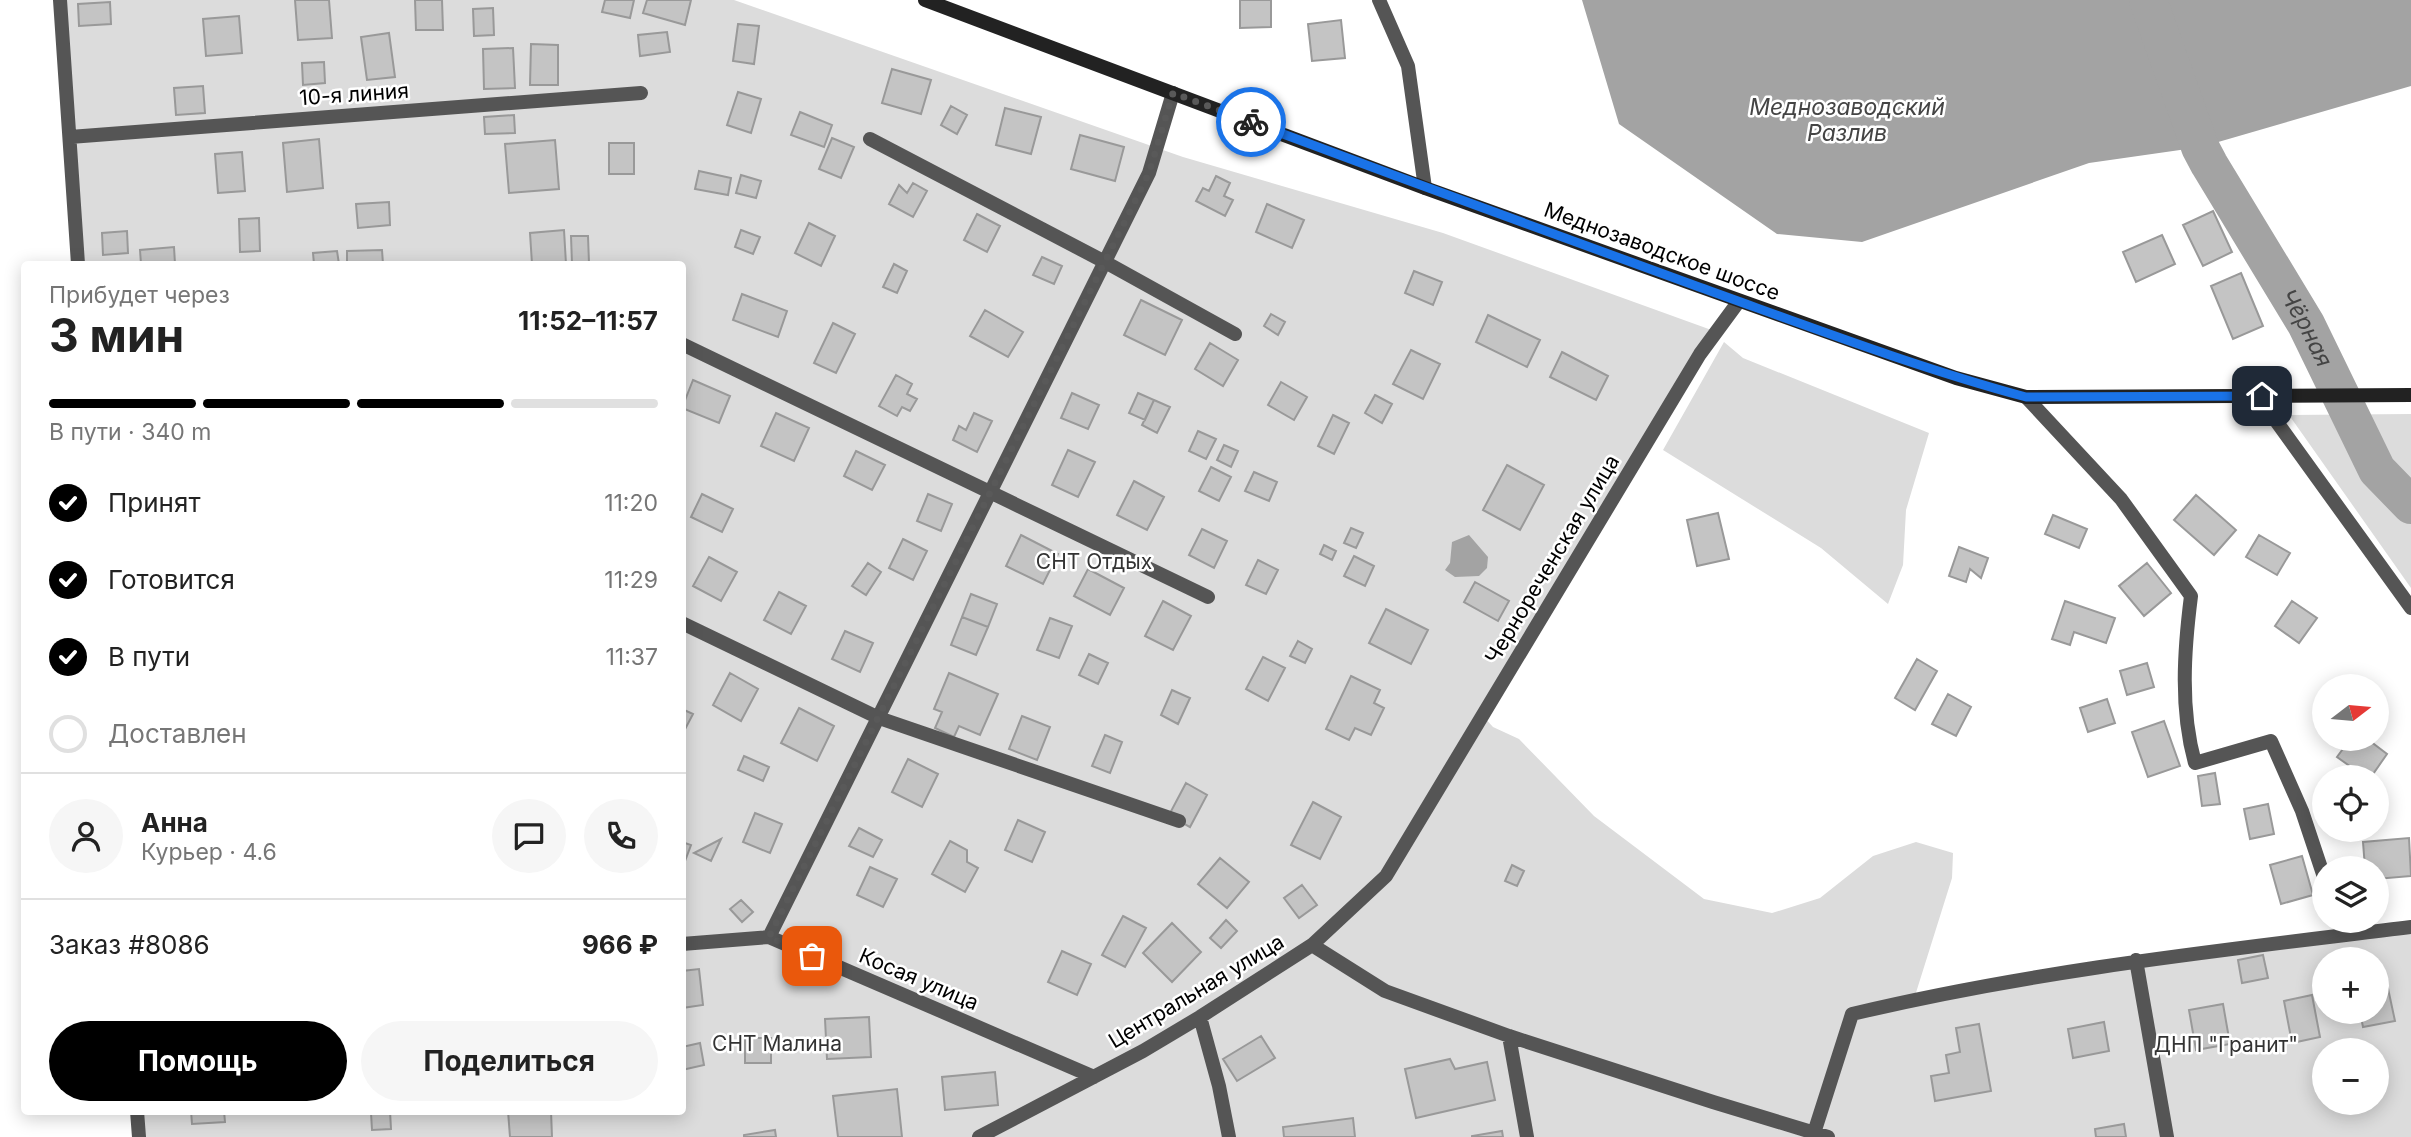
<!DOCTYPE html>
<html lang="ru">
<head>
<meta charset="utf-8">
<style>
	body { margin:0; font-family:Inter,sans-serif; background:#f6f6f6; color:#222; height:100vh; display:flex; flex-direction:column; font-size:26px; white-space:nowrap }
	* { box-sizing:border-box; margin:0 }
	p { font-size:23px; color:#767676 }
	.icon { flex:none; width:38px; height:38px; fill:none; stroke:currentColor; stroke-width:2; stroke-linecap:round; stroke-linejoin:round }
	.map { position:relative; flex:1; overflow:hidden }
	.side { position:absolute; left:21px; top:261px; width:665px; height:854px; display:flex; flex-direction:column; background:#fff; border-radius:7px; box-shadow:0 4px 18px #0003 }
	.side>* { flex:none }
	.needle { width:46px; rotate:74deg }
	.buttons { position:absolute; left:2312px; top:674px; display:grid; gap:14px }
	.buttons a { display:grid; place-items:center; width:77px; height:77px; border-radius:50%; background:#fff; box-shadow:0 4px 18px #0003; font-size:35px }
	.pin { position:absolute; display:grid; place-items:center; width:60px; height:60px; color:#fff; margin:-30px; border-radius:14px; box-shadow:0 4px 10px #0006 }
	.courier { position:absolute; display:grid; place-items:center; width:70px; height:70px; margin:-35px; border:5px solid #1a73e8; border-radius:50%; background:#fff; color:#222; box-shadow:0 2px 9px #0007 }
	.headline em { font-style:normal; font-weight:700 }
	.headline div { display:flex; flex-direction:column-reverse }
	.headline { display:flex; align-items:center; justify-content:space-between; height:119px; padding:0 28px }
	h1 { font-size:46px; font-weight:700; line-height:52px }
	.bar { display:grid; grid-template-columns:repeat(4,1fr); gap:10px 7px; align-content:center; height:84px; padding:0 28px }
	.bar i { height:9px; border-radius:5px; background:#e0e0e0 }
	.bar .active { background:#000 }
	.bar p { grid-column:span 4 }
	.line { display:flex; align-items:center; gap:18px; padding:0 28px; border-top:2px solid #e0e0e0 }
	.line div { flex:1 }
	.round { display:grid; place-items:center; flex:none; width:74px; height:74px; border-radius:37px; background:#f6f6f6 }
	ol { padding:0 28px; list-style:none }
	li { display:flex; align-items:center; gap:21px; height:77px }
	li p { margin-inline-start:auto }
	li .icon { padding:7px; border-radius:50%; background:#000; color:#fff; stroke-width:4 }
	li:last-child { color:#767676 }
	li i { width:38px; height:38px; border:4px solid #e0e0e0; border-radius:50% }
	.cta { display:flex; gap:14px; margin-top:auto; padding:14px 28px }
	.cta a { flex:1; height:80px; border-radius:42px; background:#000; color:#fff; font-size:28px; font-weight:700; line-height:80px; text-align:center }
	.cta a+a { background:#f6f6f6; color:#222 }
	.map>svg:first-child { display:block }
</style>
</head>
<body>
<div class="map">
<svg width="2411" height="1137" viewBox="0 0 2411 1137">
	<rect width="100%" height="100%" fill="#fff"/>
	<path fill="#dcdcdc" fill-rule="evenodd" d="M62,0h672l449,157 260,76 274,99 -234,384 10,11 26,12 75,77 110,83 68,14 48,-15 53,-42 43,-14 37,11 -1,25 -38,121 497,-72v210h-2271l-3,-26h545v-847h-604zM2324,959h52v53h-52zM2324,1050h52v52h-52z
		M1724,342l19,16 186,75 -23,77 -3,55 -15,39 -67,-56 -158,-98z
		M2411,414v174l-122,-173z"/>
	<path fill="#a3a3a3" d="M1582,0h829v86l-210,61 -112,16 -227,79 -85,-8 -158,-110z
		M1469,535l19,22 -1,11 -8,8 -24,1 -10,-7 5,-7 2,-21z"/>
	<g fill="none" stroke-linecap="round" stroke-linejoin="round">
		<path stroke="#a3a3a3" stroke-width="38" id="s1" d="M2148,0l52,147 9,17 97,160 71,146 34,35"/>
	</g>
	<path fill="#c4c4c4" stroke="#999" stroke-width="2" d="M295,0h34l3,38 -34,2z
		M415,0h27l1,30h-27z
		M605,0h29l-4,18 -28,-6z
		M647,0h44l-6,25 -42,-12z
		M1240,0h31v27l-31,1z
		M110,2l1,22 -32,2 -1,-22z
		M493,8l1,27 -20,1 -1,-27z
		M239,16l3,37 -36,3 -3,-37z
		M1341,20l4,38 -33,3 -4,-37z
		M738,24l21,2 -5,38 -21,-3z
		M667,32l3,20 -30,4 -2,-21z
		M389,33l6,44 -28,3 -6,-43z
		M531,44l27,1v40h-28z
		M513,48l2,40 -31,1 -1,-40z
		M324,62l1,21 -22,2 -1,-22z
		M892,69l39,11 -10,34 -39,-11z
		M203,86l2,27 -29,2 -2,-27z
		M738,92l23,7 -10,34 -24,-8z
		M951,106l16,9 -10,19 -16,-9z
		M1005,108l36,9 -10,37 -35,-9z
		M800,112l32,13 -8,22 -33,-12z
		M514,115l1,18 -30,1 -1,-17z
		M1080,135l44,12 -9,34 -44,-12z
		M832,138l22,9 -13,31 -22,-9z
		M319,139l4,49 -36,4 -4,-49z
		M555,140l4,49 -50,4 -4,-49z
		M609,143h25v31h-25z
		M242,152l3,39 -27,2 -3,-39z
		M699,171l32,7 -3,17 -33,-6z
		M741,175l20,6 -5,17 -20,-5z
		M1216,176l14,7 -6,13 9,4 -8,16 -29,-15 7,-13 6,3z
		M913,183l14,8 -14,26 -24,-13 10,-19 8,8z
		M389,202l1,23 -32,3 -2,-24z
		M1267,204l37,16 -12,28 -36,-16z
		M2213,211l19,41 -29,14 -20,-41z
		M977,214l23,12 -13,26 -23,-12z
		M259,218l1,33 -20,1 -1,-33z
		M809,223l26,13 -14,30 -26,-13z
		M564,230l2,34h-34l-2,-31z
		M741,230l19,7 -7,17 -18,-7z
		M127,231l1,22 -25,2 -1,-22z
		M2162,235l13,29 -39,18 -13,-30z
		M571,236h17l1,27 -17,1z
		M174,247l1,17h-34l-1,-14z
		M382,250l1,14h-36v-13z
		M337,251l2,13h-25l-1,-11z
		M1042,257l20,9 -8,18 -21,-9z
		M894,264l13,7 -10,22 -14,-6z
		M1414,271l28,11 -9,23 -28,-12z
		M2241,273l22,53 -30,13 -22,-53z
		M742,294l45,17 -9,26 -45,-17z
		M1141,300l41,20 -17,35 -41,-20z
		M985,310l38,22 -15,25 -38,-21z
		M1271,314l14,8 -7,13 -14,-9z
		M1488,315l52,25 -13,27 -51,-25z
		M833,323l22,11 -19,39 -22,-10z
		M1210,343l28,17 -15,26 -28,-17z
		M1411,350l29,14 -17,35 -30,-15z
		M1562,352l46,24 -12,24 -46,-23z
		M896,375l16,9 -5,10 10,5 -7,12 -8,-4 -5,9 -18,-10z
		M693,380l37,16 -11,27 -37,-15z
		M1281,382l26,15 -13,23 -26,-15z
		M1072,393l27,12 -11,24 -27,-11z
		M1138,393l16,7 -9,20 -16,-7z
		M1375,395l17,9 -10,19 -17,-10z
		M1154,400l16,7 -13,26 -15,-8z
		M776,413l33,15 -15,33 -33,-15z
		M974,413l18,8 -15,31 -24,-12 6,-14 7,4z
		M1333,415l16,8 -15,31 -16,-8z
		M1198,431l18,8 -10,20 -17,-8z
		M1224,445l14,6 -7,16 -14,-7z
		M1068,450l27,12 -17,35 -26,-12z
		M856,451l29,14 -13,25 -28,-14z
		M1507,465l37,20 -24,45 -37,-20z
		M1211,467l20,10 -12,24 -20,-10z
		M1254,472l23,10 -8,19 -24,-10z
		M1134,481l30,16 -17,33 -30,-15z
		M702,494l31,15 -11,23 -31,-15z
		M928,494l24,10 -11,27 -24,-10z
		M2196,495l40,35 -22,25 -40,-35z
		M1718,513l11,46 -32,7 -10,-46z
		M2053,515l34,14 -8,19 -34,-14z
		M1351,528l12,5 -7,15 -12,-5z
		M1202,529l25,12 -13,27 -25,-13z
		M1021,535l37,19 -15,30 -37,-18z
		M2259,535l31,18 -13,22 -31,-18z
		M903,539l24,12 -14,29 -24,-12z
		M1324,545l12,6 -4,9 -12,-6z
		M1959,547l29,11 -7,20 -11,-9 -4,13 -17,-6z
		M1354,556l20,10 -9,20 -21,-10z
		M709,557l28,15 -16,29 -28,-15z
		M1258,560l20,10 -12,24 -20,-9z
		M868,563l13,9 -15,23 -14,-9z
		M2147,563l24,30 -27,23 -25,-30z
		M1088,569l36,19 -14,27 -36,-19z
		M1475,582l34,19 -11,20 -34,-19z
		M779,592l27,14 -15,28 -27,-14z
		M971,594l26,10 -9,23 -26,-10z
		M1163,601l28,15 -18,34 -28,-14z
		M2065,601l50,17 -9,25 -32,-11 -4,13 -18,-6z
		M2292,601l25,17 -18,25 -24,-17z
		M1386,609l42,21 -17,34 -42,-21z
		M962,617l26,10 -12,28 -25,-10z
		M1050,618l22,8 -13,32 -22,-8z
		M845,631l28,12 -13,29 -28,-13z
		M1298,641l14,8 -7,14 -15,-7z
		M1089,654l19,9 -10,21 -19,-9z
		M1263,657l22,11 -17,33 -22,-12z
		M1917,659l20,12 -22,39 -20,-12z
		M2147,663l7,24 -27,8 -7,-24z
		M730,673l28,16 -17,32 -28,-16z
		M949,673l49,21 -18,41 -21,-9 -5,11 -19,-9 7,-16 -8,-3z
		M1351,676l29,14 -6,13 10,5 -13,27 -16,-7 -6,12 -23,-11z
		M1172,690l18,8 -12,26 -17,-9z
		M1948,694l23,13 -15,29 -24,-12z
		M2107,699l8,24 -27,9 -8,-24z
		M799,708l35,18 -17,35 -36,-18z
		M682,709l11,5 -11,21z
		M1022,716l28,11 -13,33 -28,-11z
		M2164,721l16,45 -32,11 -16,-45z
		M1105,735l17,7 -12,31 -18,-7z
		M2351,738h15l21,16 -16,23h-6l-28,-20z
		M744,756l25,11 -6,14 -25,-11z
		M908,759l30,15 -16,33 -30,-15z
		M2215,773l5,31 -18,2 -4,-30z
		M1186,783l21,12 -17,32 -21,-12z
		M1313,802l28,15 -21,42 -29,-14z
		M2268,804l6,30 -24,5 -6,-30z
		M755,813l27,11 -12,29 -27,-11z
		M1018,820l27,12 -13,30 -27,-12z
		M859,828l23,12 -9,17 -24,-11z
		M2409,838l2,38 -35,3v-11h-11l-2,-26z
		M721,839l-10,22 -17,-8z
		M950,841l17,9v12l11,6 -13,24 -33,-18z
		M682,842l9,3 -6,16 -3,-1z
		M2302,856l11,39 -32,9 -11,-39z
		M1220,858l29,24 -22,26 -29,-24z
		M1512,865l12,6 -7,15 -12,-5z
		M870,867l27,12 -14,28 -26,-12z
		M1302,885l15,20 -18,13 -15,-20z
		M741,900l12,12 -11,10 -12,-13z
		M1123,916l23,12 -21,39 -23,-12z
		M1226,920l11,11 -16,17 -11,-10z
		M1172,923l29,29 -29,30 -29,-29z
		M1062,951l29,13 -14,31 -29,-13z
		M2263,955l5,23 -26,5 -4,-23z
		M699,969l4,36 -21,3v-37z
		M2386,979l9,42 -32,6 -3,-15h16v-31z
		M2312,995l8,42 -28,6 -8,-42z
		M2223,1004l7,40 -34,6 -7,-40z
		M869,1017l2,40 -44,2 -2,-40z
		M2104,1022l5,29 -36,7 -5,-29z
		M1979,1024l12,67 -56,10 -4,-25 18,-3 -3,-18 14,-3 -4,-24z
		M1261,1036l14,22 -38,23 -14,-22z
		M745,1038h26v25h-26z
		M700,1043l4,22 -22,5v-23z
		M1450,1059l5,10 32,-7 8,38 -79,18 -11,-49z
		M995,1072l3,33 -53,5 -3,-33z
		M897,1089l5,48h-64l-5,-41z
		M191,1111h33l1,11 -33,2z
		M390,1111l1,18 -19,1 -1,-17z
		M508,1111h43l1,26h-42z
		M1353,1118l2,19h-71l-1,-10z
		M2124,1124l2,13h-30l-1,-8z
		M775,1130l1,7h-32v-2z
		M1502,1131l1,6h-31v-1z"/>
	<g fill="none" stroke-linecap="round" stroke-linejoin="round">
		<path stroke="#555" stroke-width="14" d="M60,0l18,264
			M1379,0l29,66 17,122
			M70,137l571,-44
			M870,139l235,123 130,72
			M682,344l526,253
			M2258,396l153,212
			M2026,397l95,102 70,97c-7,55 -11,113 4,167l76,-22 31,70 22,66
			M682,623l197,95 300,103
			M769,937l380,-764 24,-80
			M682,944l87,-7 325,140
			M1312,945l73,46 124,45 204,66 115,35
			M2136,960l31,177
			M1200,1017l19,69 10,51
			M1509,1036l18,101
			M137,1111l2,26
			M1814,1133l38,-119c184,-44 372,-64 559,-87
			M979,1137l164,-86 57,-34 112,-72 74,-69 314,-522 39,-53"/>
		<path stroke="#222" stroke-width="14" d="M925,0l500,188 531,190 70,19 385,-2"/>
	</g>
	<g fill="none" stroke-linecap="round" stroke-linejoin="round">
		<path stroke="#595959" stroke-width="7" stroke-dasharray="0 12.6" d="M812,956l-43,-19 380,-764 24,-80 78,29"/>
		<path stroke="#1a73e8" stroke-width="9" d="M1251,122c149,56 299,111 448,165 109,39 216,80 327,110l236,-1"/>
	</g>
	<g text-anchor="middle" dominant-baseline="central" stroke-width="5" stroke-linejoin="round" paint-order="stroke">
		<g font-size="21" fill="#000" stroke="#fff">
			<text transform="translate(354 94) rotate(-4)">10-я линия</text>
			<text transform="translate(1662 251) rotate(20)">Меднозаводское шоссе</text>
			<text transform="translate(1552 559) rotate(-59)">Чернореченская улица</text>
			<text transform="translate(919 979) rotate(23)">Косая улица</text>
			<text transform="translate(1196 991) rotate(-31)">Центральная улица</text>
		</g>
		<g font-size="21" fill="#333" stroke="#fff">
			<text x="1094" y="561">СНТ Отдых</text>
			<text x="777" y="1043">СНТ Малина</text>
			<text x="2226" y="1044">ДНП "Гранит"</text>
		</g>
		<g font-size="23" font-style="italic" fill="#444" stroke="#fff">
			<text x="1847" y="107">Меднозаводский<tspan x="1847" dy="26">Разлив</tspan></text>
			<text stroke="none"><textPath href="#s1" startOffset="366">Чёрная</textPath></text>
		</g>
	</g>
</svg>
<div class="buttons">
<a><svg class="needle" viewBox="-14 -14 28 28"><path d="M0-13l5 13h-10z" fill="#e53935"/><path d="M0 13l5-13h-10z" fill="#767676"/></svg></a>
<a><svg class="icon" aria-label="locate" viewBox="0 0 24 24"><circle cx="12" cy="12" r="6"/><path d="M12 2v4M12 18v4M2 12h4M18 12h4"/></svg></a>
<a><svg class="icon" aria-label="layers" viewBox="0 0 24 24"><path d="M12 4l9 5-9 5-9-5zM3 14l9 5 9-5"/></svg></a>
<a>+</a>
<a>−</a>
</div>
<div class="pin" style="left:812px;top:956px;background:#ea580c"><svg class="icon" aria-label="bag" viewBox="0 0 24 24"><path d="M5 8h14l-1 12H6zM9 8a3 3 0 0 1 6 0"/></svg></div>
<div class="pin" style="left:2262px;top:396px;background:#1f2937"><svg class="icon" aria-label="home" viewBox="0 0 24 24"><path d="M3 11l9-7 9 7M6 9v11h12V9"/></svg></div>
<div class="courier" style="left:1251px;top:122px"><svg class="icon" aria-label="bike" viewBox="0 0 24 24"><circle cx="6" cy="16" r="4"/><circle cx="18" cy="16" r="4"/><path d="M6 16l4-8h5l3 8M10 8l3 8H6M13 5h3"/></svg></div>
<section class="side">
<div class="headline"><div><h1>3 мин</h1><p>Прибудет через</p></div><em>11:52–11:57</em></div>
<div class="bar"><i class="active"></i><i class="active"></i><i class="active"></i><i></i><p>В пути · 340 m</p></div>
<ol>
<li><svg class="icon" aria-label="check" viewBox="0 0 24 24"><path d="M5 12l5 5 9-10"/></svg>Принят<p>11:20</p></li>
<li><svg class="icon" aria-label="check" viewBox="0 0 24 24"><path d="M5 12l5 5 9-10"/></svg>Готовится<p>11:29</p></li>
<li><svg class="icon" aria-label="check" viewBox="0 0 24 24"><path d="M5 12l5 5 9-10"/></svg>В пути<p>11:37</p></li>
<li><i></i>Доставлен</li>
</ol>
<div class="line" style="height:126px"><a class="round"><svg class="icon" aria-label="person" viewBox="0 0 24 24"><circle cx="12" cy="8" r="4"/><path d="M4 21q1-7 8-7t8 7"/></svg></a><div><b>Анна</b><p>Курьер · 4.6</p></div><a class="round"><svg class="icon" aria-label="chat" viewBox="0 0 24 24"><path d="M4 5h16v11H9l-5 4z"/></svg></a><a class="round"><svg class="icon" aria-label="phone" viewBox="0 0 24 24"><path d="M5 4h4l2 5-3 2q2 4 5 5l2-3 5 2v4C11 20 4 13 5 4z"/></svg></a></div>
<div class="line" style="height:91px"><div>Заказ #8086</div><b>966 ₽</b></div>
<div class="cta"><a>Помощь</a><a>Поделиться</a></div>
</section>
</div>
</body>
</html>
